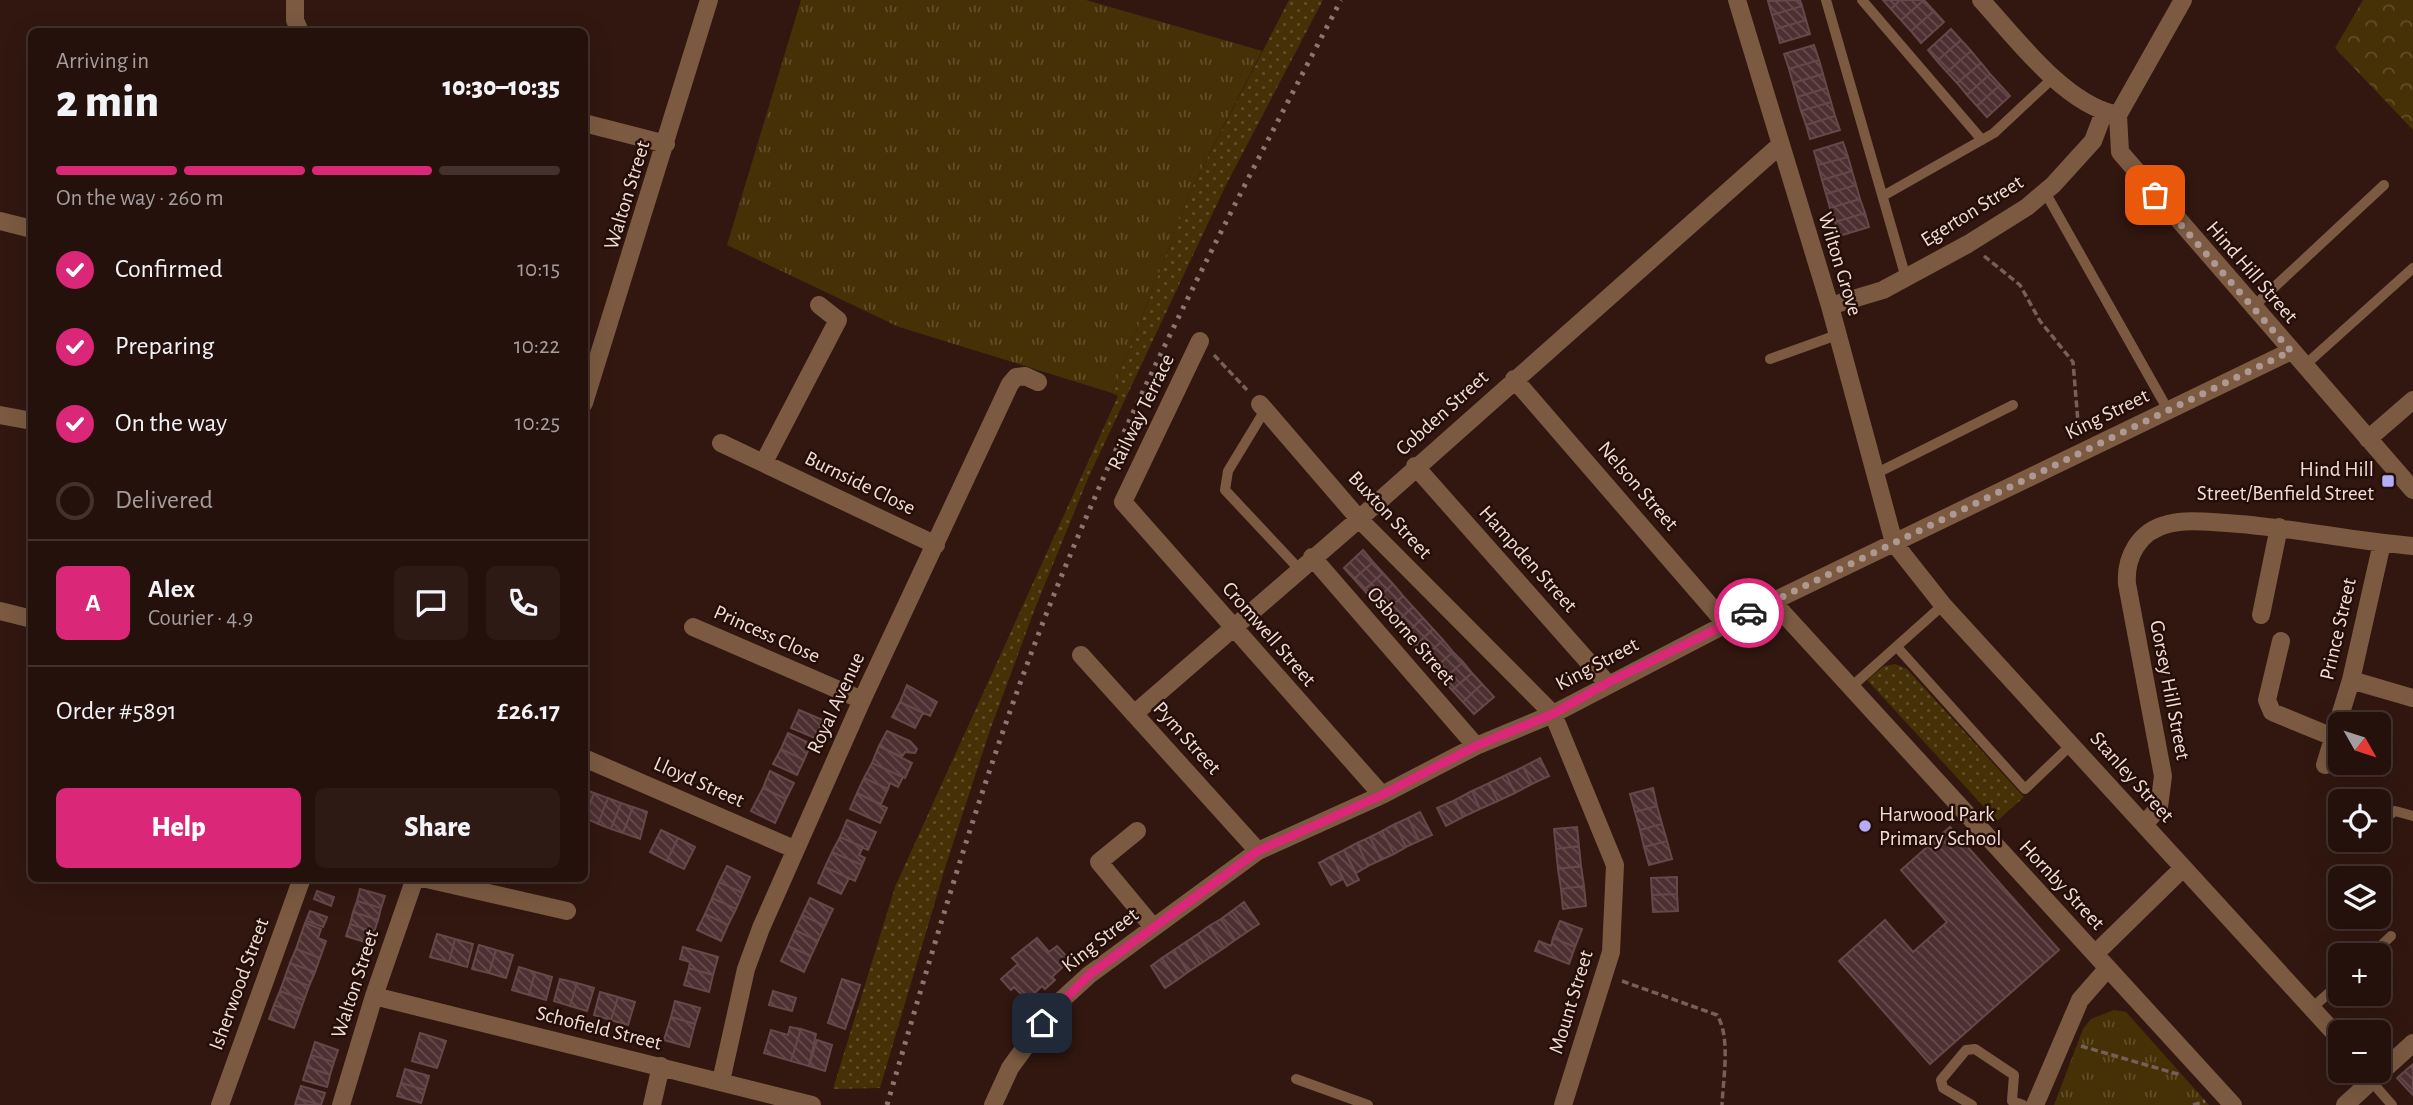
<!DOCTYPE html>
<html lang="en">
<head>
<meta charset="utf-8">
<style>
	body { margin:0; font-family:"Alegreya Sans",sans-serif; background:#2d1a15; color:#f1f3f6; height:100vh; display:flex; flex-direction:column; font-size:26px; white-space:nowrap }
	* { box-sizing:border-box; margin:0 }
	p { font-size:23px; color:#a39d9d }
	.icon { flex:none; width:38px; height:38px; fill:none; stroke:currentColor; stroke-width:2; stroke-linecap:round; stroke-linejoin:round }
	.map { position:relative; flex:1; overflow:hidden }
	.side { position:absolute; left:28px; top:28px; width:560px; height:854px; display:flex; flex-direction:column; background:#25110c; border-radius:10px; box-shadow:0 7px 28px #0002,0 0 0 2px #42312d }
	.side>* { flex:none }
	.needle { width:46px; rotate:129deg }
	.tools { position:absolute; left:2328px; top:712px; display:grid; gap:14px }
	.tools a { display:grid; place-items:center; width:63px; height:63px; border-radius:10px; background:#25110c; box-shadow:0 7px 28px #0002,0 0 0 2px #42312d; font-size:35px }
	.pin { position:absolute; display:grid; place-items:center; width:60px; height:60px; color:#fff; margin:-30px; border-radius:14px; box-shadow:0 4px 10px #0006 }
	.courier { position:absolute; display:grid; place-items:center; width:70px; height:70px; margin:-35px; border:5px solid #db2777; border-radius:50%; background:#fff; color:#222; box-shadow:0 2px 9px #0007 }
	.overview em { font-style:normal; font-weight:800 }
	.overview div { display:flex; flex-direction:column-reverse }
	.overview { display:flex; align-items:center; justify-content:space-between; height:119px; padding:0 28px }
	h1 { font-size:46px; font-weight:800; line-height:52px }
	.bar { display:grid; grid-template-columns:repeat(4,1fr); gap:10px 7px; align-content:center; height:84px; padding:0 28px }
	.bar i { height:9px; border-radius:5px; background:#42312d }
	.bar .active { background:#db2777 }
	.bar p { grid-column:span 4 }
	.line { display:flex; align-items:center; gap:18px; padding:0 28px; border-top:2px solid #42312d }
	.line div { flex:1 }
	.round { display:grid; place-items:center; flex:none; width:74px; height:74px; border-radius:10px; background:#2d1a15 }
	ol { padding:0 28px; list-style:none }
	li { display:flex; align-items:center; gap:21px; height:77px }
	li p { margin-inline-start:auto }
	li .icon { padding:7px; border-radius:50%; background:#db2777; color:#fff; stroke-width:4 }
	li:last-child { color:#a39d9d }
	li i { width:38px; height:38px; border:4px solid #42312d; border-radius:50% }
	.action { display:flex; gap:14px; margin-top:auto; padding:14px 28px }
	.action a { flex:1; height:80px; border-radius:10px; background:#db2777; color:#fff; font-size:28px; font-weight:800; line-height:80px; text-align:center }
	.action a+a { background:#2d1a15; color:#f1f3f6 }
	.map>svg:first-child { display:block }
</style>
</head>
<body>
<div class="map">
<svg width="2413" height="1105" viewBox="0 0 2413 1105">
	<defs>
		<pattern id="grass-dots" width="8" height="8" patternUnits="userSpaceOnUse" patternTransform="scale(1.75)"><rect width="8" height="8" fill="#463006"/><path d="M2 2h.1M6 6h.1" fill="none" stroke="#614e2a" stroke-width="1.8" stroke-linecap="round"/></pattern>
		<pattern id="forest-crowns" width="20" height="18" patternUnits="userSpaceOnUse" patternTransform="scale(1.75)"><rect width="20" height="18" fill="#463006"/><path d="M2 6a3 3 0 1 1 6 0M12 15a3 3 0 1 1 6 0" fill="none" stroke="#614e2a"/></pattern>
		<pattern id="park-tufts" width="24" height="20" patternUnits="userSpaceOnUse" patternTransform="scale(1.75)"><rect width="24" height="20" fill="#463006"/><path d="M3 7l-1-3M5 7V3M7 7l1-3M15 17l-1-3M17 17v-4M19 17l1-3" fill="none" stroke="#614e2a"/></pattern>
		<pattern id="building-back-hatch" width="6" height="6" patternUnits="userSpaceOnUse" patternTransform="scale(1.75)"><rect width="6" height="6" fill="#4c2f31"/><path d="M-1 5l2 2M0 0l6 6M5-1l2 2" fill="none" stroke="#664d4e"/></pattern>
	</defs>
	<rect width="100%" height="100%" fill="#311710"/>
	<path fill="url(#grass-dots)" d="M1289,0h34l-97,185 -137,291 -55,135 -45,122 -44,135 -65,220 -47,1 62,-202 223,-491 -6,-3 81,-207z
		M1895,664l12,5 117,128 -27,24 -130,-141 17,-14z"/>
	<path fill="url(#forest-crowns)" d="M2363,0h50v130l-78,-82z"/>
	<path fill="url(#park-tufts)" d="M801,0h285l176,51 -69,135 -81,207 -213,-66 -172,-82z
		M2114,1010l12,2 83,93h-155l29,-76 8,-10z"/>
	<path fill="url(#building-back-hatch)" stroke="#67484a" stroke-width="2" d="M1800,0l2,6 -30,9 -4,-14z
		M1883,0h17l-9,9z
		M1900,0h24l-23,20 -10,-11z
		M1924,0l10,11 -23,20 -10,-11z
		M1802,6l4,14 -30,9 -4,-14z
		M1934,11l10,11 -23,21 -10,-12z
		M1806,20l4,14 -30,9 -4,-14z
		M1951,29l10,11 -24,21 -9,-11z
		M1961,40l10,11 -24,21 -10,-11z
		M1814,45l5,15 -30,9 -5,-15z
		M1971,51l10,12 -24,20 -10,-11z
		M1819,60l4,14 -30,9 -4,-14z
		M1981,63l9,11 -23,21 -10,-12z
		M1823,74l4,14 -30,9 -4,-14z
		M1990,74l10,11 -23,21 -10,-11z
		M2000,85l10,11 -23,21 -10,-11z
		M1827,88l4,14 -30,9 -4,-14z
		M1831,102l4,14 -29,9 -5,-14z
		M1835,116l5,14 -30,9 -4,-14z
		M1843,142l5,15 -30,8 -4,-14z
		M1848,157l4,14 -30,9 -4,-15z
		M1852,171l4,14 -30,9 -4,-14z
		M1856,185l4,14 -30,9 -4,-14z
		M1860,199l5,14 -30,9 -5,-14z
		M1865,213l4,14 -30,9 -4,-14z
		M1363,550l10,12 -19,17 -10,-11z
		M1373,562l10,11 -19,17 -10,-11z
		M1383,573l10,11 -19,18 -10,-12z
		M1393,584l10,12 -19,17 -10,-11z
		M1403,596l10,11 -19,17 -10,-11z
		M1413,607l10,11 -19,17 -10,-11z
		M1423,618l10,11 -19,18 -10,-12z
		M1433,629l10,11 -19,18 -10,-11z
		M1443,640l10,12 -19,17 -10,-11z
		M1453,652l10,10 -20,18 -9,-11z
		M1463,662l9,11 -20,17 -9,-10z
		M1472,673l10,11 -19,18 -11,-12z
		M1482,684l12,13 -20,17 -11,-12z
		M907,685l30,17 -7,14 -30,-14z
		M900,702l23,11 -8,15 -23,-11z
		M799,710l24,10 -8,18 -24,-10z
		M887,731l23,10 7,8 -2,4 -10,-1 -3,5 -23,-11z
		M788,733l23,11 -7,16 -23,-11z
		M879,746l33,17 -7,15 -33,-15z
		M781,749l23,11 -7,15 -24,-11z
		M1540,758l9,18 -17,8 -9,-17z
		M872,763l31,14 -5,10 -8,-4 -2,6 -24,-11z
		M1523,767l9,17 -17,9 -9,-18z
		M770,771l24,12 -8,16 -23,-11z
		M1506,775l9,18 -17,8 -9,-18z
		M864,778l24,11 -7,15 -24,-11z
		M1489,783l9,18 -18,8 -8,-18z
		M763,788l23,11 -11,24 -24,-12z
		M1653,788l4,18 -22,6 -5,-18z
		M584,789l10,4 -9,25h-1z
		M1472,791l8,18 -17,8 -8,-17z
		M594,793l14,5 -10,26 -13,-6z
		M857,793l30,15 -7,15 -30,-14z
		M608,798l13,5 -10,26 -13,-5z
		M1455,800l8,17 -17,9 -9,-18z
		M621,803l12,4 -10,26 -12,-4z
		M1657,806l5,18 -22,6 -5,-18z
		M633,807l14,5 -7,27 -17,-6z
		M1420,812l12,23 -13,6 -11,-23z
		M1408,818l11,23 -13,6 -11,-23z
		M847,820l29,12 -8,18 -28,-13z
		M1395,824l11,23 -12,7 -12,-23z
		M1662,824l5,17 -23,6 -4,-17z
		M1577,827l2,19 -23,3 -2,-20z
		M1950,827l109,123 -129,114 -91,-103 46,-41 28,32 34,-30 -46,-52z
		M661,830l17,8 -11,23 -17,-9z
		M1382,831l12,23 -13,6 -11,-23z
		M840,837l23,10 -4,8 6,3 -3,7 -30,-13z
		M1370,837l11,23 -13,6 -11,-23z
		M678,838l17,9 -11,22 -17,-8z
		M1667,841l5,18 -23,6 -5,-18z
		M1357,843l11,23 -12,7 -12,-23z
		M1579,846l2,20 -23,3 -2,-20z
		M1344,850l15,30 -12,6 -15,-30z
		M832,852l30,13 -7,16 -30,-14z
		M1332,856l11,23 -12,6 -12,-22z
		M727,866l23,11 -7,16 -24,-11z
		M1581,866l3,20 -23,3 -3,-20z
		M825,867l24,11 -8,16 -23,-11z
		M1677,877v17l-25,1 -1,-17z
		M719,882l24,11 -7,16 -24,-11z
		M1584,886l2,20 -23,3 -2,-20z
		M360,889l25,7 -4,12 -24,-7z
		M317,891l17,6 -3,9 -17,-7z
		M1677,894l1,17 -25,1 -1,-17z
		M712,898l24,11 -8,16 -23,-11z
		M810,898l23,11 -8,17 -23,-11z
		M357,901l24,7 -3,12 -25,-8z
		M1244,902l15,22 -12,8 -15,-21z
		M310,911l17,6 -4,10 -17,-6z
		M1232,911l15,21 -12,8 -14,-21z
		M353,912l25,8 -4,12 -24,-8z
		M705,914l23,11 -7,16 -24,-11z
		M802,915l23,11 -7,15 -23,-11z
		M1221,919l14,21 -11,8 -15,-22z
		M1560,921l22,8 -7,18 -22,-9z
		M305,923l16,6 -3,9 8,3 -6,17 -24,-9z
		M350,924l24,8 -3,12 -25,-8z
		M1209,926l15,22 -12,8 -14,-22z
		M795,930l23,11 -7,15 -23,-10z
		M437,934l18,5 -6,23 -19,-5z
		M1198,934l14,22 -12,8 -14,-22z
		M1037,938l12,14 8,-6 13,14 -18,17 3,3 -10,9 -3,-3 -15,14 -13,-13 -3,3 -10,-11 17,-15 -6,-6z
		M1553,938l22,9 -6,17 -34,-13 4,-10 12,5z
		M455,939l18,5 -6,23 -18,-5z
		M1186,942l14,22 -12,8 -14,-22z
		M479,945l17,5 -7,23 -17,-4z
		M788,946l23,10 -7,16 -23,-11z
		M683,947l35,10 -5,18 -24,-7 1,-6 -10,-3z
		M296,949l24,9 -5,14 -25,-9z
		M496,950l17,5 -7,23 -17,-5z
		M1174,950l14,22 -11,8 -15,-22z
		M1162,958l15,22 -12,8 -14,-22z
		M290,963l25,9 -6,14 -24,-9z
		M519,967l16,5 -6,23 -17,-5z
		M689,968l24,7 -4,17 -25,-7z
		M535,972l17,5 -6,23 -17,-5z
		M285,977l24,9 -5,14 -24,-9z
		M560,979l17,4 -7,23 -16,-5z
		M842,979l18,6 -15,44 -17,-6z
		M577,983l17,5 -7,23 -17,-5z
		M280,991l24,9 -5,14 -25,-9z
		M773,991l23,7 -4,13 -23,-6z
		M600,992l18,5 -7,23 -17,-5z
		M618,997l17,5 -7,23 -17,-5z
		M675,1001l25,7 -5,16 -24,-7z
		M274,1005l25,9 -5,14 -25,-9z
		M671,1017l24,7 -6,23 -25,-7z
		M790,1027l11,2 -10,32 -27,-8 7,-23 17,5z
		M801,1029l15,5 -7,32 -18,-5z
		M420,1033l26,8 -9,27 -25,-7z
		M817,1040l15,5 -7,26 -16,-5z
		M315,1042l23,8 -4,12 -23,-7z
		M311,1055l23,7 -4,13 -23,-8z
		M2413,1064v31l-16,-17z
		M307,1067l23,8 -3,12 -24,-7z
		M405,1069l24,7 -4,14 -24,-7z
		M401,1083l24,7 -4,13 -24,-7z
		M301,1086l24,7 -4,12 -24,-7z
		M297,1098l23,7h-25z"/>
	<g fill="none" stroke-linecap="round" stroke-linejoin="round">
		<path stroke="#765f59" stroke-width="3.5" stroke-dasharray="7 3.5" stroke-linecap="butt" d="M1984,256l36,29 20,36 33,41 5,60 4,11
			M1214,355l33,35
			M1622,981l95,34c14,22 6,65 5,90
			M2081,1046l100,29
			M2193,1105l12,-4"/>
		<path stroke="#7b5a41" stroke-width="10" d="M1826,0l80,278
			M1862,0l120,140
			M2045,192l123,218
			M1883,196l111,-63 60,-56
			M2253,307l131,-122
			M1770,359l67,-24
			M2304,366l109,-98
			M1265,410l-37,61 -3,19 74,79
			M1875,474l138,-69
			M1897,647l128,142 46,-44
			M1850,688l93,-83
			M2378,823l17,-12 18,5
			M2370,956l21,-20
			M2312,1008l28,-25
			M1296,1079l72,26
			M2371,1081l21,24
			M1972,1105l-29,-17 -2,-8 25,-30 9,-1 39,26 -2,26 11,4"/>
		<path stroke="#7b5a41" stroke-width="18" d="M295,0v20l5,12
			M1737,0l93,306 64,237 49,62 397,434
			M1981,0c35,38 82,102 133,114
			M2183,0l-65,115 2,37 293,338
			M584,123l82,21
			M0,221l32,8
			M1830,306l53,-16 85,-46 59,-37 26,-22 40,-44 11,-29
			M1200,341l-77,161 259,293
			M1514,379l212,245
			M584,403l125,-403
			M1260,404l99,115 194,195 62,151 -4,87 -48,153
			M0,415l32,6
			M2368,439l45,-39
			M721,443l215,102
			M764,462l74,-142 -19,-15
			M1415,466l192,217
			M1312,557l164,189
			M1773,602l460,503
			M0,611l32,8
			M2261,615l18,-88
			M693,627l169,73
			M2281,641l-14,59 5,12 61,25
			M1081,655l177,196
			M2351,680l62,18
			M1134,714l225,-195 420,-373
			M584,758l210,91
			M2325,765l26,-85 31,-137
			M2144,825l15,-18 4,-31 -36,-192c-2,-27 12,-53 41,-60 19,-5 40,-2 59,-1 63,4 124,18 186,23
			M1137,831l-38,31 54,65
			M422,878l145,33
			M2095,954l88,-86
			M374,996l438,109
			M721,1081l25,-112 15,-41 101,-228 148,-316 6,-7 9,-1 13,6
			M220,1105l82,-227
			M341,1105l33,-109 41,-118
			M652,1105l9,-39
			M993,1105l17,-37 44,-61 35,-32 169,-124 124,-56 94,-49 77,-32 173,-90 565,-273
			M2035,1105l45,-105 28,-32
			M2345,1105l68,-62"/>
		<path stroke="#8c756f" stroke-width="5" stroke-dasharray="3.5 7" stroke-linecap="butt" d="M887,1105c49,-167 98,-336 162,-498 83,-209 188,-408 292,-607"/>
	</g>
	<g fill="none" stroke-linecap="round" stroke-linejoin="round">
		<path stroke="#ad9892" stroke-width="7" stroke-dasharray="0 12.6" d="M1749,613l542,-262 -136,-156"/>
		<path stroke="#db2777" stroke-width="9" d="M1042,1023l47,-48 169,-124 124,-56 94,-49 77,-32 54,-31 142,-70"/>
	</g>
	<g fill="#b3adf9" stroke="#260e08" stroke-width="2.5">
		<rect x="2381" y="474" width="14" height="14" rx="3.5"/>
		<circle cx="1865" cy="826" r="7"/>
	</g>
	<g text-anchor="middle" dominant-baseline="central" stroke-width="5" stroke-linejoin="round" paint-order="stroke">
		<g font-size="21" fill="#f0ddd8" stroke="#260e08">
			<text transform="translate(627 195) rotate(-73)">Walton Street</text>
			<text transform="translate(1972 211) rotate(-32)">Egerton Street</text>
			<text transform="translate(1840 264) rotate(73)">Wilton Grove</text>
			<text transform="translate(2252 272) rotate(49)">Hind Hill Street</text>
			<text transform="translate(1141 412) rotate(-64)">Railway Terrace</text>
			<text transform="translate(1442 413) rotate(-42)">Cobden Street</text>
			<text transform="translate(2107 414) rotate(-26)">King Street</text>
			<text transform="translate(860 483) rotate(26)">Burnside Close</text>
			<text transform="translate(1638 486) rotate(49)">Nelson Street</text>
			<text transform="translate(1390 515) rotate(47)">Buxton Street</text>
			<text transform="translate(1528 559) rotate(48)">Hampden Street</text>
			<text transform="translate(2338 629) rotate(-77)">Prince Street</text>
			<text transform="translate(767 634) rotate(24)">Princess Close</text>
			<text transform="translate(1269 634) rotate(49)">Cromwell Street</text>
			<text transform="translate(1411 636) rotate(49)">Osborne Street</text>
			<text transform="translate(1597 664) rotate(-28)">King Street</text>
			<text transform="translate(2170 690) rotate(79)">Gorsey Hill Street</text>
			<text transform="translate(836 703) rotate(-65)">Royal Avenue</text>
			<text transform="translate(1187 738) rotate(48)">Pym Street</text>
			<text transform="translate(2132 777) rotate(48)">Stanley Street</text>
			<text transform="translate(699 782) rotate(24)">Lloyd Street</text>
			<text transform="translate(2062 885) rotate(47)">Hornby Street</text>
			<text transform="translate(1100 940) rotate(-38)">King Street</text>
			<text transform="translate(239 984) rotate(-70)">Isherwood Street</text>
			<text transform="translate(355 984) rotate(-72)">Walton Street</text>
			<text transform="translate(1571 1002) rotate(-73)">Mount Street</text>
			<text transform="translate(599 1028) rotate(14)">Schofield Street</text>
		</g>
		<g font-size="21" fill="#f0ddd8" stroke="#260e08" text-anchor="end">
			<text x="2374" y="469">Hind Hill<tspan x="2374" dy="24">Street/Benfield Street</tspan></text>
			<text x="1879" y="814" text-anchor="start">Harwood Park<tspan x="1879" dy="24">Primary School</tspan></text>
		</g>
	</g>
</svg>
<div class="tools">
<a><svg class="needle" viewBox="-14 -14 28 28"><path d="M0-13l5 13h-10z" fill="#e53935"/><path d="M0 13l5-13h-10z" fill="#a39d9d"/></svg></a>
<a><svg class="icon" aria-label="locate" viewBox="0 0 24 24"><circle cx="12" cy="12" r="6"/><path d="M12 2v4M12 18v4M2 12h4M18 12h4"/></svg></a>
<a><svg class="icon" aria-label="layers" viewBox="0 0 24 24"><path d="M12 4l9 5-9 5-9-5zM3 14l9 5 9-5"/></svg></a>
<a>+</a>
<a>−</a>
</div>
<div class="pin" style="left:2155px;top:195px;background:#ea580c"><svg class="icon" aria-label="bag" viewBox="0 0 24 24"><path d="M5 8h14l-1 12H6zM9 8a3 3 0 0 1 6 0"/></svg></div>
<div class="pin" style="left:1042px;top:1023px;background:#1f2937"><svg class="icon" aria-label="home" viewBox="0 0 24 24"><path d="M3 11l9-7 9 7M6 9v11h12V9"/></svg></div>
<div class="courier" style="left:1749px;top:613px"><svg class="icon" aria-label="car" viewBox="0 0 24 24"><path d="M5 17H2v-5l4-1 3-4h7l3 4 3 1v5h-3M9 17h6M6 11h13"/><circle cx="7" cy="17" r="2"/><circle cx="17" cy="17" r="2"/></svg></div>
<section class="side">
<div class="overview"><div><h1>2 min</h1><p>Arriving in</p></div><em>10:30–10:35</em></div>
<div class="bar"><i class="active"></i><i class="active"></i><i class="active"></i><i></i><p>On the way · 260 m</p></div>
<ol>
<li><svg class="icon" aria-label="check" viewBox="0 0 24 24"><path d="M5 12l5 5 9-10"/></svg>Confirmed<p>10:15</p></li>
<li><svg class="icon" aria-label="check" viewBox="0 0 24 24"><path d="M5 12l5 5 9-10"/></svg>Preparing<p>10:22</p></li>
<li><svg class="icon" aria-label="check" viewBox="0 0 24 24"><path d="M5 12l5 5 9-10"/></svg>On the way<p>10:25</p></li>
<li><i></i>Delivered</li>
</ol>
<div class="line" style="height:126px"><b class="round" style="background:#db2777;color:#fff">A</b><div><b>Alex</b><p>Courier · 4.9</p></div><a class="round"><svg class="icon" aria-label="chat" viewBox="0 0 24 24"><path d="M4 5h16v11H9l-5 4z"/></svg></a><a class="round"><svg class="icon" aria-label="phone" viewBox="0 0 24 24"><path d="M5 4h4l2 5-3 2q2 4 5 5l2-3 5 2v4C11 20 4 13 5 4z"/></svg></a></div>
<div class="line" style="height:91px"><div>Order #5891</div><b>£26.17</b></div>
<div class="action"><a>Help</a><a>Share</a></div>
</section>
</div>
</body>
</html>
